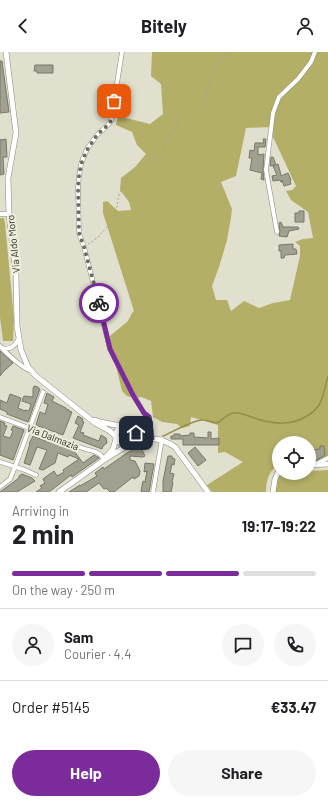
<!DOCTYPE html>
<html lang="en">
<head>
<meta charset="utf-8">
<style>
	body { margin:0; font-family:Barlow,sans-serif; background:#f6f6f6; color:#202124; height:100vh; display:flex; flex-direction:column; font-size:15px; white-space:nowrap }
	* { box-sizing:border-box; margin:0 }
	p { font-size:13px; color:#757577 }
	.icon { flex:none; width:22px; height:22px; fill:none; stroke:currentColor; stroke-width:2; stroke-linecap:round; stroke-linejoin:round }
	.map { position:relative; height:440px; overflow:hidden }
	.details { display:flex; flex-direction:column; background:#fff; flex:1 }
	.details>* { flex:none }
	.fabs { position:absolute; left:272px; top:384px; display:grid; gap:8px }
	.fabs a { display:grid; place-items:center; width:44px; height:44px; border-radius:50%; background:#fff; box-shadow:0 2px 6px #0003; font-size:20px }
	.pin { position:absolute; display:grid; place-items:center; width:34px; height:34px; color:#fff; margin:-17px; border-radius:8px; box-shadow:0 2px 6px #0006 }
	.courier { position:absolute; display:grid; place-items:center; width:40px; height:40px; margin:-20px; border:3px solid #7c2b9b; border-radius:50%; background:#fff; color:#222; box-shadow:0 1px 5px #0007 }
	.headline em { font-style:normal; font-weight:700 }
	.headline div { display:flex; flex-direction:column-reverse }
	.headline { display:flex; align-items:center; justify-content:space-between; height:68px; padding:0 12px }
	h1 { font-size:26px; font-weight:700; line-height:30px }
	.bar { display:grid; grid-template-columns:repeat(4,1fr); gap:6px 4px; align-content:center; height:48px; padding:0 12px }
	.bar i { height:5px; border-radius:3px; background:#e0e0e0 }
	.bar .selected { background:#7c2b9b }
	.bar p { grid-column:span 4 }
	.line { display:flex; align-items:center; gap:10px; padding:0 12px; border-top:1px solid #e0e0e0 }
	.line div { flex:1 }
	.round { display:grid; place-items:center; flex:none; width:42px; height:42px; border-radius:21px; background:#f6f6f6 }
	.primary-button { display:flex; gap:8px; margin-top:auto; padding:8px 12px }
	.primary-button a { flex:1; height:46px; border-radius:24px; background:#7c2b9b; color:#fff; font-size:16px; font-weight:700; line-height:46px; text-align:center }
	.primary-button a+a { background:#f6f6f6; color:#202124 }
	header { display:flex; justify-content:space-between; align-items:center; height:52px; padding:0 12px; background:#fff; font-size:18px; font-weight:700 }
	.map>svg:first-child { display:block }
</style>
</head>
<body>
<header><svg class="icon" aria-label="back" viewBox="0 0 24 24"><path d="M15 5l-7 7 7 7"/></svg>Bitely<svg class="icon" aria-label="person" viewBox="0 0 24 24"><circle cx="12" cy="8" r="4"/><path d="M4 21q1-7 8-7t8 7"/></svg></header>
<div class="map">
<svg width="328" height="440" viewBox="0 0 328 440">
	<rect width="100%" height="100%" fill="#e1e0cf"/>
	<path fill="#b4af67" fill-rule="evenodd" d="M152,0h176v409l-19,2v-20h-30v22c-10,5 -13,16 -13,27h-54l-5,-7 36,-23 -18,-10 -7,1v-28l-27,-8 -1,9 -8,2 -5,-4 -15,-2 -9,-5 -2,-16 -10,-4 -6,1 -8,-2 -5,-5 -11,-45 -1,-10 18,-15 4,-8 2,-2 -31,-98v-11l4,-1 11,10 13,-1 -2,-8 -9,-12 1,-12 14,-11 11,-13 -9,-9 -5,-13 -16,-7 2,-9 32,8 13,-10 -2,-30 -10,-8zM271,75l1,2 1,8 23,49 -4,4 -6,1 5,9 17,12 5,26 -10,1 -8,3 5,4v10l-10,44 -17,3 -14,5 -15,-7 -13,10 -4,-11h-11l-4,-14 8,-22 7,-24 4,-22 1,-9 -11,-27 15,-6 10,-48z
		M0,166h4l1,5 9,96 -1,22h-10l-3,-24z
		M328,418v22h-53c0,-6 1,-15 6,-19h28v-2z"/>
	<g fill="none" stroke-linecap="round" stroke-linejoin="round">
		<path stroke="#948e45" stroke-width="1.5" d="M163,384c11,-5 27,-14 38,-16 6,-1 11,3 16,3 5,-3 11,-9 16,-10 7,-2 17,4 24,6 17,5 34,7 50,-3 5,-3 9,-6 12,-11 5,-9 6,-19 9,-29"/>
	</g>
	<path fill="#a2a191" stroke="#787768" d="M0,9h2l7,51 -9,1z
		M35,13h18v8h-16v-2h-3z
		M6,87l1,18h-4l1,17 -4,1v-35z
		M263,87h3l-1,8h-7v8l6,-1 -1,16 1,10 -3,-1 1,-6 -12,-3 2,-12h-3l1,-8 4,1 1,-8h9z
		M271,105h2l3,8 2,-1 2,7 1,5 7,-3 3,7 -1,1 1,3 -7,2 -2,-6v2h-1l-1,-2 -7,1 -1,-5 5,-1 -4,-9 2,-1 -5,1z
		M299,159h5v11h-9v-9h4z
		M281,170l2,5h15l1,2 -10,2 -2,6 -8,-1 1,-5 -1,-8z
		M293,192v5h3l1,5 -12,1 -1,3h-3v-7h-2v-6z
		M0,299l13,12 -9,8 -4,5z
		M34,334l4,1v1l2,1 -12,33 -21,-8v-2l-7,-3v-9l7,3 3,-9 11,4 -3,10 7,3v-1l4,1 2,-7 -9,-3 2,-5 9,1v-8z
		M47,341l7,4 -2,4 14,7v1l3,1v1l3,1 -9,23 -27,-10 4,-13 5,2 3,-10 -4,-1z
		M78,364l5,3 -1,2 2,1 -4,10 4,1 -1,2 16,6 2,-6 5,3 1,5 -4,3 -1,3 -29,-11 6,-13 -4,-2z
		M0,369l5,2 -1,2 3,1 -4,10 7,2 3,-7 -2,-1 2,-4 11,4 -11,30 -13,-5z
		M208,380h3v7l8,-1v7h-36v-6h-12v-3h3v-2h6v2l10,-1v-2h4v4l14,1z
		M33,384l17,7 1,-3 24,10 -1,1 9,12 11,-8 5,3 -27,19 -1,-2 -22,17h-13l6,-4 -2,-2 5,-3 -2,-4 11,-8 3,5 7,-4 -1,-2 16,-11 -10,-4 -1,2 -10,-4 -3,10 -12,7 -4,-1 8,-19 -10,-3 -7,18 -6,-2 6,-19h-1z
		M140,394l5,10 -2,1 -13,-1v4l5,1 5,10 -1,5 -5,3 -1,-2 -19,15h-4l-4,-4 -2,1 -5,-6 -13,9h-17l11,-7v1l17,-10 -2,-3 8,-6 1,2 23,-16z
		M320,394h4l1,9 -10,6h-6v-11l11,-1z
		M195,395l11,13 -8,6 -10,-13z
		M168,404h4v2l3,1 -1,6 -2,-1 -2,9 4,1 -2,8 1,1 -2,9h-8v-11z
		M145,411l9,1 -5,28h-7l-1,-1 2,-10 2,1 2,-11 -3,1z
		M22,422l10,4 3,3 -18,11h-17l19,-14v-2z"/>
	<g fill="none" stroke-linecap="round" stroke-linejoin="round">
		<defs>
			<path id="minor" d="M122,0l-11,69 -4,5 -10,9 -10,14 -6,15 -2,12 -1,11 1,46 5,14 26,102 23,46 11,18 5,4 3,21
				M0,162h9
				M277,180l-11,-62 7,-57 6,-16 19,-18 13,-17 4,-10
				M0,294c7,8 21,21 31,25
				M2,296c8,2 12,-1 16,-8
				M0,365l85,32c8,2 16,3 19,11
				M0,410l25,8 11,5
				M316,412l12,-6
				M0,435l10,-8 5,-12 28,-75
				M153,440l9,-53"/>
			<path id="tertiary" d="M6,0l10,81 -8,45 1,36 7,60 1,52 4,24 7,17 8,9 59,47 15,8 5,5
				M95,368l5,2 21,4
				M116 383a10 10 0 1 1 20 0a10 10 0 1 1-20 0Z
				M135,378l17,8
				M133,390c18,-4 26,-6 42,5l33,45
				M106,405l7,-8 3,-10
				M309,413l19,-1
				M59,440l45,-32 24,-15
				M273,440l2,-13 4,-9"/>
		</defs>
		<use href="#minor" stroke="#8a8979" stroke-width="5"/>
		<use href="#tertiary" stroke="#8a8979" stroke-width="6"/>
		<path stroke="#a3a294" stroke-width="1" stroke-dasharray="2 2" stroke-linecap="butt" d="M88,192l9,-6 18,-20 4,-24 9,-17 17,-14 6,-1 11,-8 2,-2 -1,-6c3,-3 4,-5 6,-9 3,-6 8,-10 10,-18l22,-15 4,-8 8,-27 6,-9 9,-8"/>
		<use href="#minor" stroke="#fff" stroke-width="4"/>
		<use href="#tertiary" stroke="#fff" stroke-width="5"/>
	</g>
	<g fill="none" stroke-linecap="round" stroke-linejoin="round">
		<path stroke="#6d6c62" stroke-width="4" stroke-dasharray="0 7.2" d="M99,251l-15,-56 -5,-14 -1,-46 1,-11 2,-12 6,-14 10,-15 10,-9 4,-5 3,-20"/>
		<path stroke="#7c2b9b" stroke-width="5" d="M99,251l11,46 23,46 11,18 5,4 3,21 -18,-8 2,3"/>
	</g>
	<g text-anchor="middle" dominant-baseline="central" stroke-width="4" stroke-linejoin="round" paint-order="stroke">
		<g font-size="10" fill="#2e2e27" stroke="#eeeddc">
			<text transform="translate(13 192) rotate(-96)">Via Aldo Moro</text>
			<text transform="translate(53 385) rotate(21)">Via Dalmazia</text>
		</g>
	</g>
</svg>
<div class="fabs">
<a><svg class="icon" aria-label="locate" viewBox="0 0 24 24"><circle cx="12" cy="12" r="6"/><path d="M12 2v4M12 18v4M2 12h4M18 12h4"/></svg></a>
</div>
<div class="pin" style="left:114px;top:49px;background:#ea580c"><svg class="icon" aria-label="bag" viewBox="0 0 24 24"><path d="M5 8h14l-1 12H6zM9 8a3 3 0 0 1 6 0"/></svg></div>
<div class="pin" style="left:136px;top:381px;background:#1f2937"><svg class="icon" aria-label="home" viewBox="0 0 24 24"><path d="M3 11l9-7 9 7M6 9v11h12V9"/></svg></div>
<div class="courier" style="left:99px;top:251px"><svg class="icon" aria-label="bike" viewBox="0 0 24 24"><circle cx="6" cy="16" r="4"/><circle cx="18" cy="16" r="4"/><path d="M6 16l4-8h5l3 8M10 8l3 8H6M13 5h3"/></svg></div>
</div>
<section class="details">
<div class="headline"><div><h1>2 min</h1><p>Arriving in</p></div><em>19:17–19:22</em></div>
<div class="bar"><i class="selected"></i><i class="selected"></i><i class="selected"></i><i></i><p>On the way · 250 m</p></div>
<div class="line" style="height:72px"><a class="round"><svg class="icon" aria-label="person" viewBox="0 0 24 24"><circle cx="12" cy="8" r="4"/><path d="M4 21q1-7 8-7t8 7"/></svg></a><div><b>Sam</b><p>Courier · 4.4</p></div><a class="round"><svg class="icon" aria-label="chat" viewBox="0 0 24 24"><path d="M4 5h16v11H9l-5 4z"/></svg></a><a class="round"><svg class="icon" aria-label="phone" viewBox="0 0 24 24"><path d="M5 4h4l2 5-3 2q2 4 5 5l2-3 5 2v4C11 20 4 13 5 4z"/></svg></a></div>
<div class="line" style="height:52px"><div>Order #5145</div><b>€33.47</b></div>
<div class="primary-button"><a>Help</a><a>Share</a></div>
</section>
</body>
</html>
